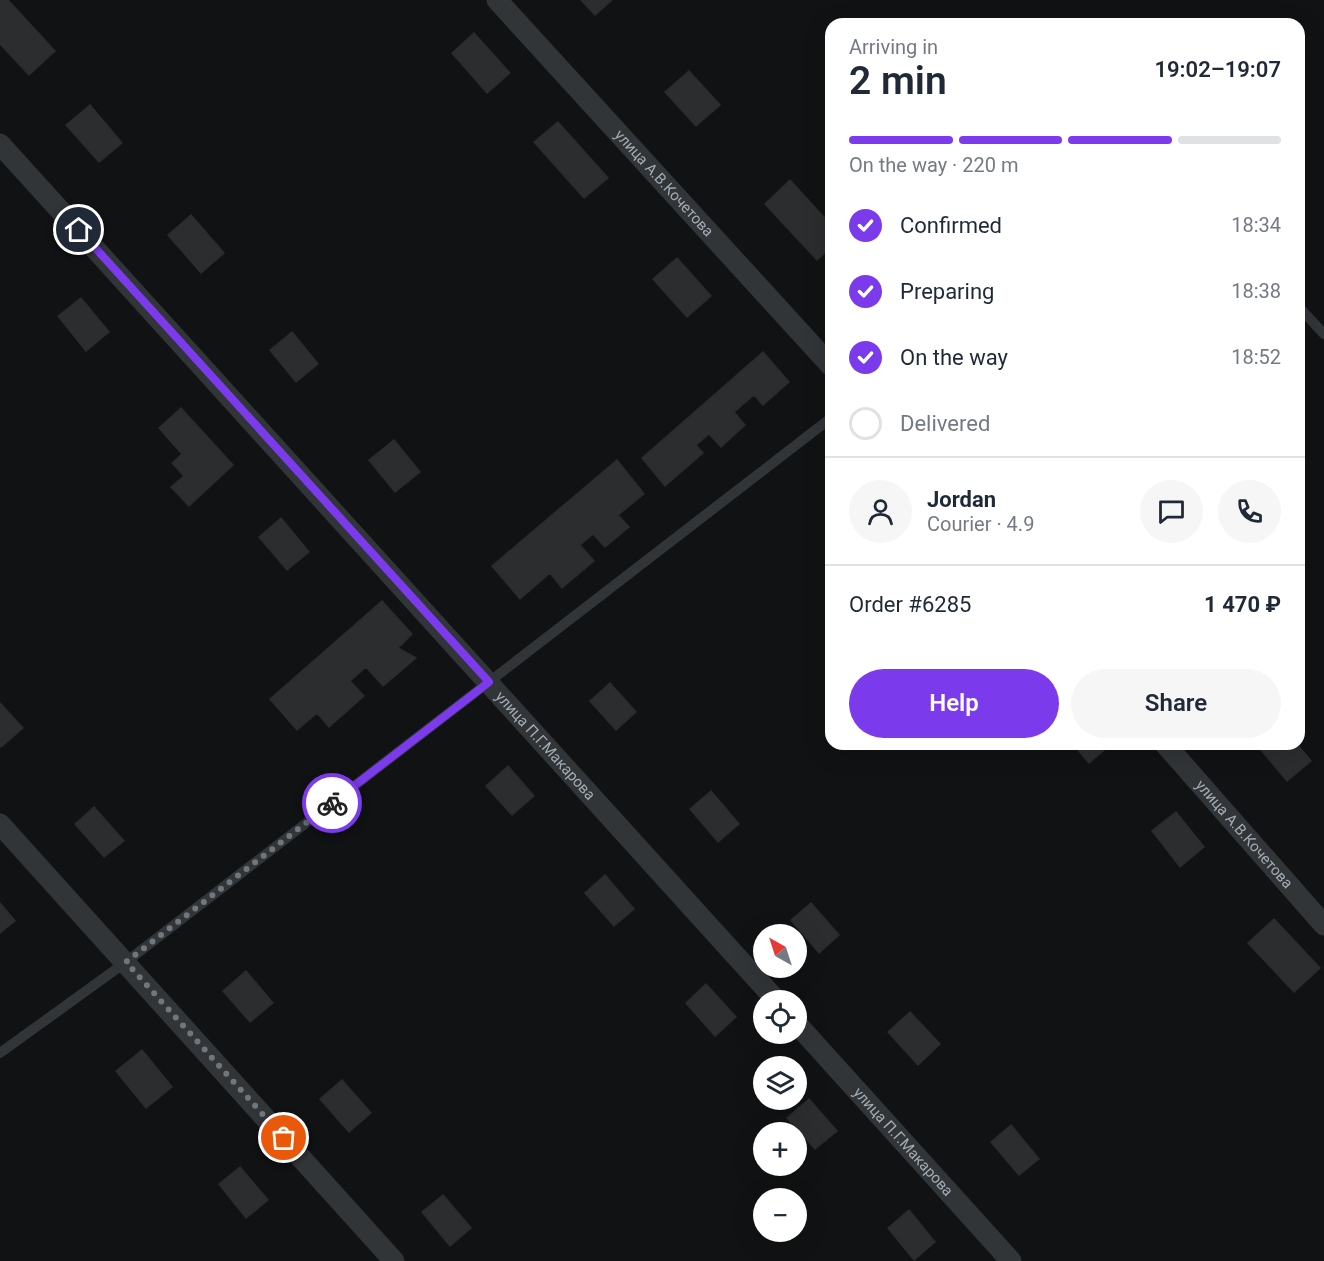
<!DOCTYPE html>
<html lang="en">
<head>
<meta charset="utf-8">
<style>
	body { margin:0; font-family:Roboto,sans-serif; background:#f6f6f7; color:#1f2937; height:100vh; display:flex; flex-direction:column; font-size:22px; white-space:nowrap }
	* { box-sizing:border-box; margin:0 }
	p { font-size:20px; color:#747a83 }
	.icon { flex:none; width:33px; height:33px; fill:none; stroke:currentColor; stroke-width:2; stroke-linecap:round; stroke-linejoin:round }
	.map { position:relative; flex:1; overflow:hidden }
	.drawer { position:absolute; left:825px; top:18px; width:480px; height:732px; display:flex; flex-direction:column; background:#fff; border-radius:18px; box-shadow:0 6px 24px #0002 }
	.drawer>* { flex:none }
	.needle { width:39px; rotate:321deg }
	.tools { position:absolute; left:753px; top:924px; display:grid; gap:12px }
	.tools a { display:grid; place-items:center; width:54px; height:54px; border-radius:50%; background:#fff; box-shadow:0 6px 24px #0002; font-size:30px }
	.pin { position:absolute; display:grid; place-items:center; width:51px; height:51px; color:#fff; margin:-26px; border:3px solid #fff; border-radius:50%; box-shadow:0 2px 6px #0007 }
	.courier { position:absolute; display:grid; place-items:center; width:60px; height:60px; margin:-30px; border:4px solid #7c3aed; border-radius:50%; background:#fff; color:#222; box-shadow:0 2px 8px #0007 }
	.head em { font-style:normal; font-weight:600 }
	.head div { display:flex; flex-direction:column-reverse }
	.head { display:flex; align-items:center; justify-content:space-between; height:102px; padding:0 24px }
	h1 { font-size:39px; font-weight:600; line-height:45px }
	.bar { display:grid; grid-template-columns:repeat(4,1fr); gap:9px 6px; align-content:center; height:72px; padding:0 24px }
	.bar i { height:8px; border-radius:4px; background:#e0e1e3 }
	.bar .active { background:#7c3aed }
	.bar p { grid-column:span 4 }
	.line { display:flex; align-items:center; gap:15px; padding:0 24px; border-top:2px solid #e0e1e3 }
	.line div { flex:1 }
	.round { display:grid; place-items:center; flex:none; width:63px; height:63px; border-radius:32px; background:#f6f6f7 }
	ol { padding:0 24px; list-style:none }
	li { display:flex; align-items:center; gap:18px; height:66px }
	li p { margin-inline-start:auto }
	li .icon { padding:6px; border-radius:50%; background:#7c3aed; color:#fff; stroke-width:4 }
	li:last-child { color:#747a83 }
	li i { width:33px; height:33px; border:3px solid #e0e1e3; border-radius:50% }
	.action { display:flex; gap:12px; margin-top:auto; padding:12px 24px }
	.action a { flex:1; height:69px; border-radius:36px; background:#7c3aed; color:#fff; font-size:24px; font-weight:600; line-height:69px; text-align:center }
	.action a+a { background:#f6f6f7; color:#1f2937 }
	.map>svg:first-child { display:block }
</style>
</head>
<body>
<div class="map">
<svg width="1324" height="1261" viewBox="0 0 1324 1261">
	<rect width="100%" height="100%" fill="#111213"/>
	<path fill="#2c2d2f" stroke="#2b2c2f" stroke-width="1.5" d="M0,0h8l47,51 -26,24 -29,-31z
		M581,0h31l-17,15z
		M474,33l36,40 -23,20 -35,-40z
		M689,71l31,34 -24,21 -31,-34z
		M90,105l32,38 -23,19 -33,-37z
		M558,122l50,56 -24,20 -50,-56z
		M790,180l41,45v22l-14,13 -52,-56z
		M191,215l33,38 -23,20 -33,-38z
		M677,258l34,38 -24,21 -34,-38z
		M81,298l28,34 -23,19 -28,-35z
		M292,332l26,32 -22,18 -26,-32z
		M763,352l26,30 -26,23 -9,-10 -20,17 11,13 -24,22 -12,-13 -13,11 7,8 -38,33 -23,-28z
		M181,408l52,57 -44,41 -18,-19 13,-11 -12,-13 10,-9 -23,-26z
		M394,440l26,32 -25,20 -26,-32z
		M617,460l27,34 -26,21 11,12 -24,20 -12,-13 -13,11 14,16 -32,27 -12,-15 -30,26 -28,-33z
		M281,518l28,34 -22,18 -28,-33z
		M382,601l30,33 -14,14 18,10 -33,28 -17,-19 -16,14 14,15 -35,31 -12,-14 -20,17 -27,-31z
		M610,683l26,29 -20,18 -26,-29z
		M0,703l23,25 -22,19 -1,-2z
		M1073,744h38l-22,19z
		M1256,744h41l14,17 -24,20z
		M508,766l26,30 -22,19 -26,-29z
		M711,791l28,33 -21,18 -28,-33z
		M94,807l30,34 -20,16 -29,-33z
		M1176,812l28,35 -24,20 -28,-36z
		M605,875l29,34 -20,17 -29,-33z
		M0,903l15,18 -15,12z
		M811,903l28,32 -20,18 -28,-33z
		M1274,919l46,49 -26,24 -46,-49z
		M246,971l27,32 -23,19 -27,-31z
		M706,984l30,33 -21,19 -29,-33z
		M910,1012l30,32 -22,21 -30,-33z
		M142,1050l30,37 -26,21 -30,-37z
		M342,1080l29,33 -22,19 -29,-33z
		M809,1099l28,32 -22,18 -28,-31z
		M1011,1125l28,34 -20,16 -28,-33z
		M240,1167l28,33 -22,18 -27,-34z
		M443,1195l28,33 -21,18 -28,-34z
		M909,1210l26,32 -21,18 -26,-32z"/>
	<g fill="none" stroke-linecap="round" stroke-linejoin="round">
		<path stroke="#323538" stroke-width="10" d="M1299,307l25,27
			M0,1053l126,-91 705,-544"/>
		<g stroke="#323538" stroke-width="21">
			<path id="s1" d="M497,0l334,366"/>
			<path id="s2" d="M0,144l776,856"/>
			<path id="s3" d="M1165,744l159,181"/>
			<path d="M0,824l394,437"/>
			<path id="s4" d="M796,1023l215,238"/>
		</g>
	</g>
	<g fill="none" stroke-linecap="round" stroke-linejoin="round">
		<path stroke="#6f777c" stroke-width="6" stroke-dasharray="0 10.8" d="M284,1138l-158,-176 206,-159"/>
		<path stroke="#7c3aed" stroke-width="8" d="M79,230l410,452 -157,121"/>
	</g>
	<g text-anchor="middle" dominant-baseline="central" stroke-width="4.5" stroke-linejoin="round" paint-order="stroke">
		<g font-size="15" fill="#a2adb4" stroke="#0c0d0e">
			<text stroke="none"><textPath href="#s1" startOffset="248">улица А.В.Кочетова</textPath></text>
			<text stroke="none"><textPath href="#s2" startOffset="812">улица П.Г.Макарова</textPath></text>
			<text stroke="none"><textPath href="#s3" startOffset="120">улица А.В.Кочетова</textPath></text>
			<text stroke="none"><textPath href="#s4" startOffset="160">улица П.Г.Макарова</textPath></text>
		</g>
	</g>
</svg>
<div class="tools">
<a><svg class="needle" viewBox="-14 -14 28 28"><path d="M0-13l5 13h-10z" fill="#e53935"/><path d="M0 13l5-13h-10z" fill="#747a83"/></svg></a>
<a><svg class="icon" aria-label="locate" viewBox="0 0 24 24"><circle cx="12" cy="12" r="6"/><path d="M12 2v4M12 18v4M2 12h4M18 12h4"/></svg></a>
<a><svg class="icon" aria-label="layers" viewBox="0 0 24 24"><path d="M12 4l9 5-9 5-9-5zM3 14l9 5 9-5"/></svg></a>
<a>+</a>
<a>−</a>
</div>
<div class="pin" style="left:284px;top:1138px;background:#ea580c"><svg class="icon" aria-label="bag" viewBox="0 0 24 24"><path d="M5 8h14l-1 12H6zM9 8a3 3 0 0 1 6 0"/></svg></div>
<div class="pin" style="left:79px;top:230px;background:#1f2937"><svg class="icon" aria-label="home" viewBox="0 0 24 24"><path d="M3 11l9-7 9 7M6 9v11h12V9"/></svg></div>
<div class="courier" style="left:332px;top:803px"><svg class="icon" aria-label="bike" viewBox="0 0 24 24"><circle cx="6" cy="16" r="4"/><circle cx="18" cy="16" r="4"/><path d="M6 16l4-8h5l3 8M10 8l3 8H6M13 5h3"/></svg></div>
<section class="drawer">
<div class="head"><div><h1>2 min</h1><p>Arriving in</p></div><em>19:02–19:07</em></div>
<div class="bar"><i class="active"></i><i class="active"></i><i class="active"></i><i></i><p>On the way · 220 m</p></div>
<ol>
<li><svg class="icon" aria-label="check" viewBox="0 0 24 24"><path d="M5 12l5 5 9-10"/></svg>Confirmed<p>18:34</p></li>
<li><svg class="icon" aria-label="check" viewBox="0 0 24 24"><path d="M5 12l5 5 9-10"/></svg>Preparing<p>18:38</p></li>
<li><svg class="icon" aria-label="check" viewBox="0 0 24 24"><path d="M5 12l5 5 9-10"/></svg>On the way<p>18:52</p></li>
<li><i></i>Delivered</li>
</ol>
<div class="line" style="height:108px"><a class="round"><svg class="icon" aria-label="person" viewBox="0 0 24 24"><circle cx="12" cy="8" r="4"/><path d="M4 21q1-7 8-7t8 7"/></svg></a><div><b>Jordan</b><p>Courier · 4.9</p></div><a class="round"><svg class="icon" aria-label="chat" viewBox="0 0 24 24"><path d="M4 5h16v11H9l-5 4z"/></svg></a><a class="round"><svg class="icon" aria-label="phone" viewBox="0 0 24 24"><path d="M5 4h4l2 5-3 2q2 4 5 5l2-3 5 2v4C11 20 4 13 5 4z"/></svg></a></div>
<div class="line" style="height:78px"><div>Order #6285</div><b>1 470 ₽</b></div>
<div class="action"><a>Help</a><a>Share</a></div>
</section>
</div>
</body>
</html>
